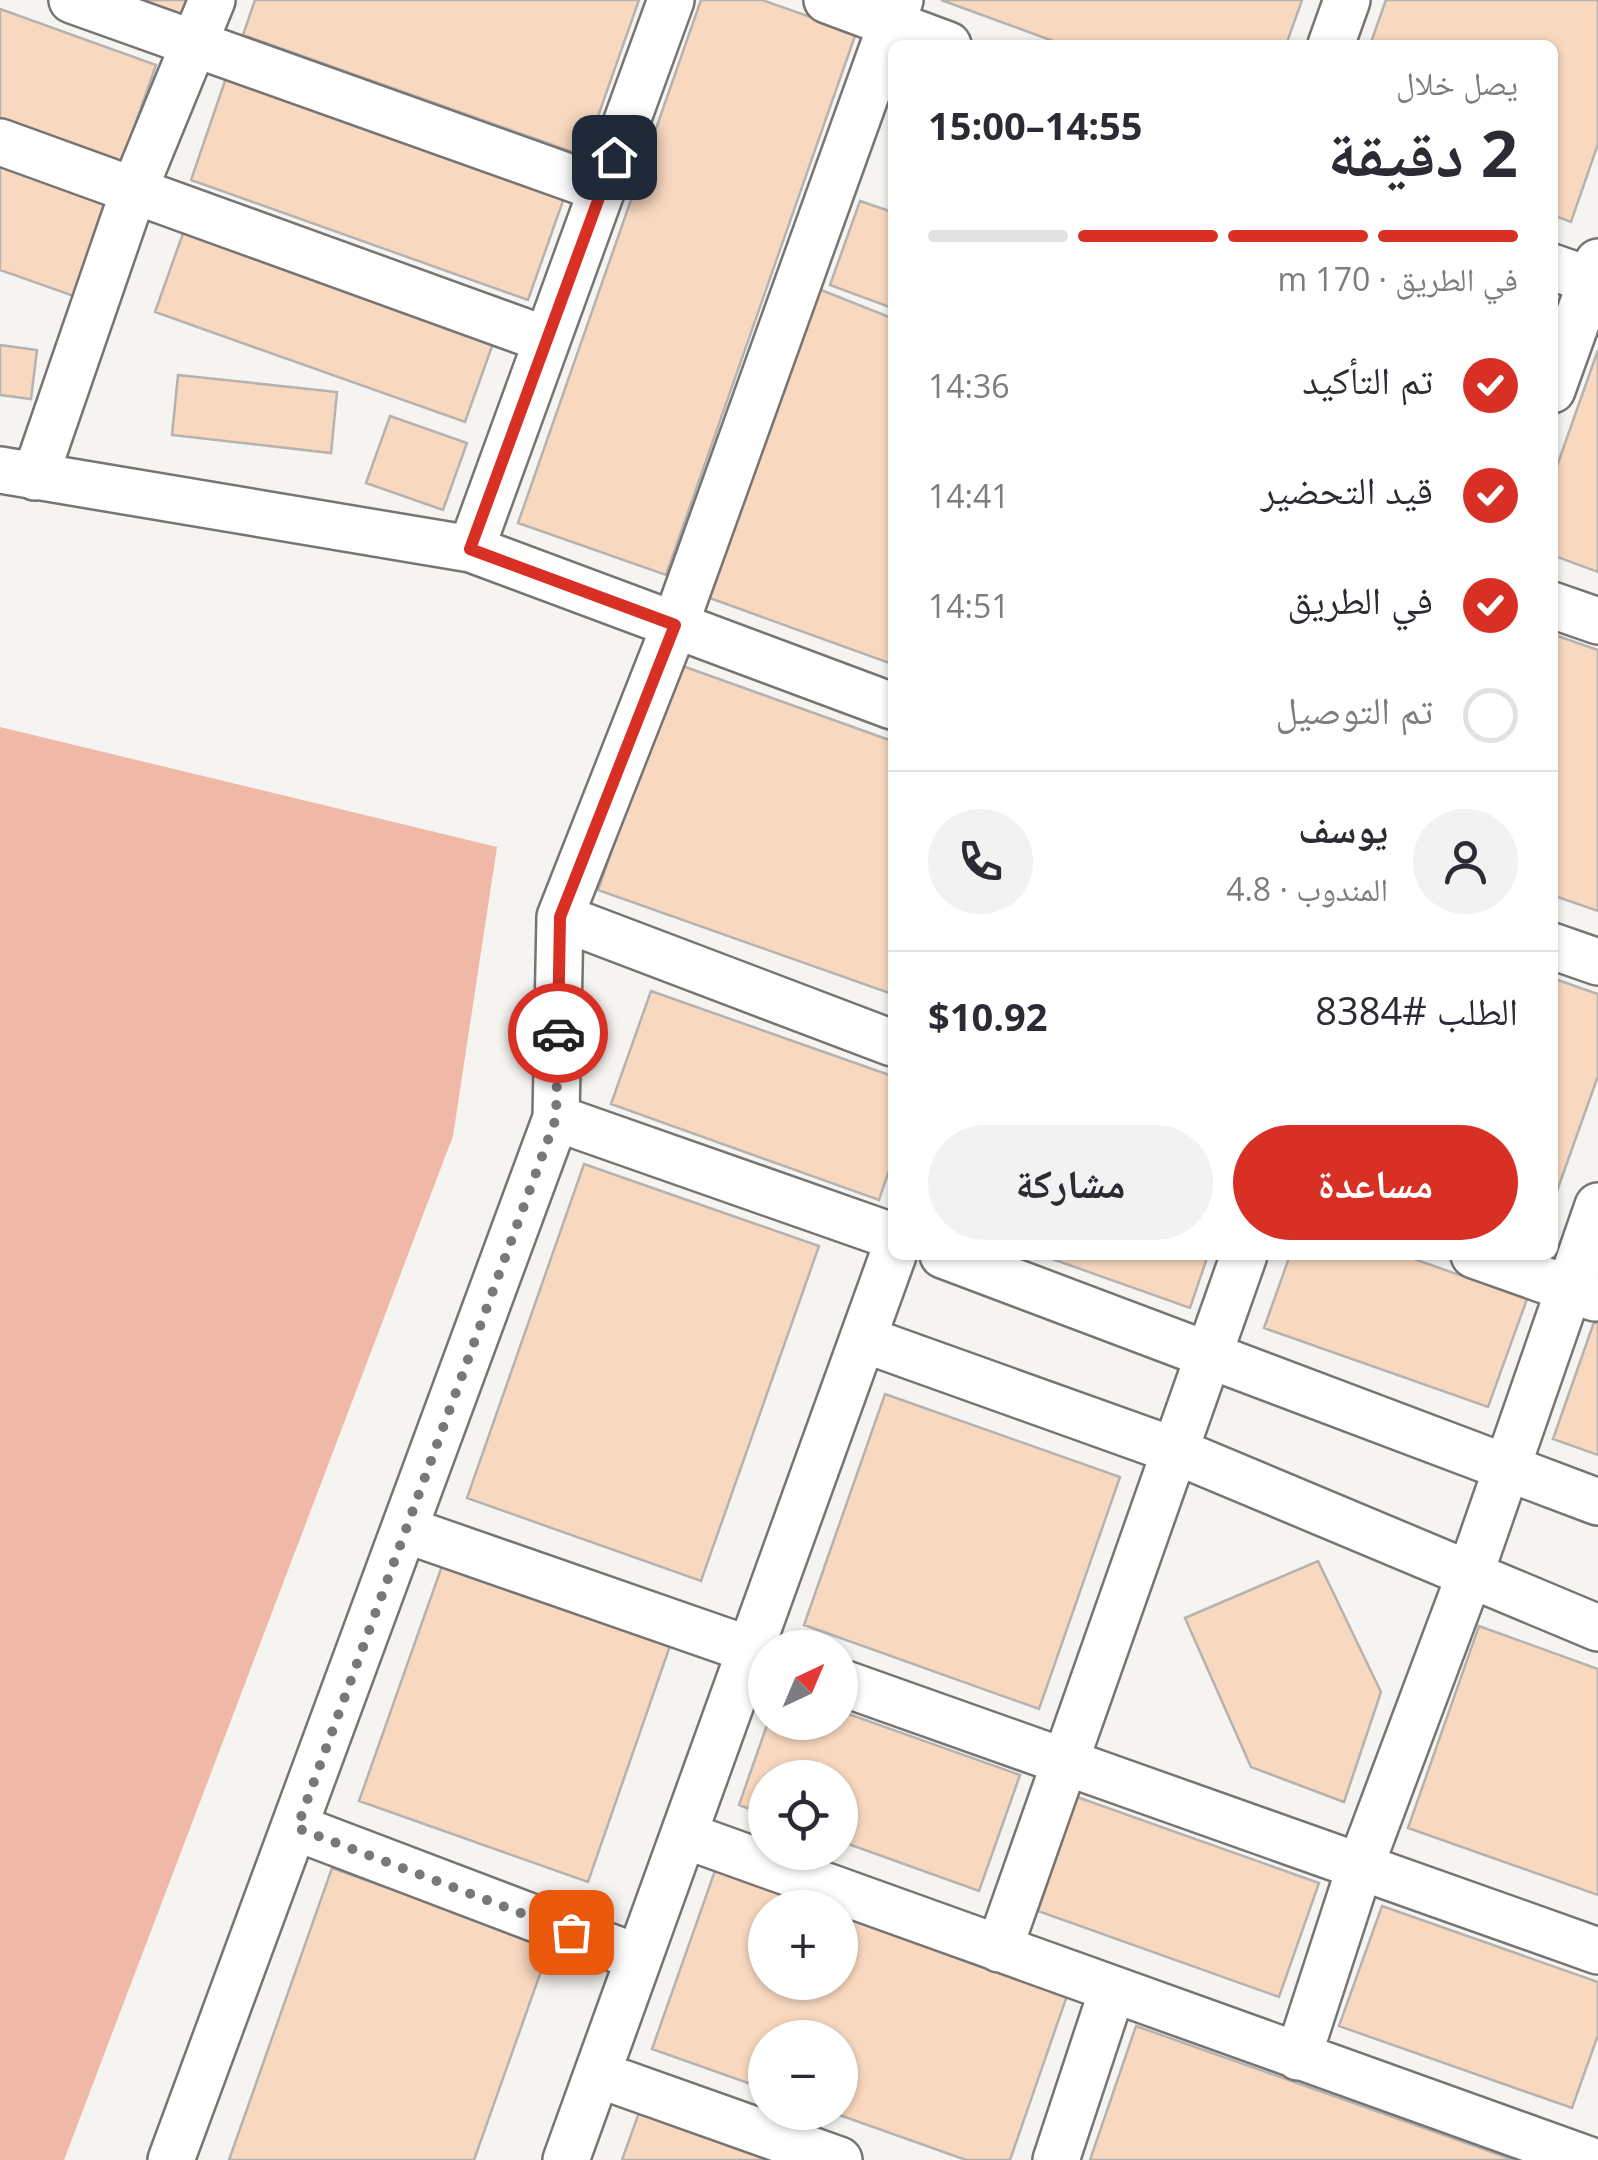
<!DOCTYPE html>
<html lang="ar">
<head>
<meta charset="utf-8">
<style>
	body { margin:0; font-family:"Open Sans","Noto Naskh Arabic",sans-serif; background:#f2f2f3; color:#2b2b33; direction:rtl; height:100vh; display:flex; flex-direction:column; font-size:38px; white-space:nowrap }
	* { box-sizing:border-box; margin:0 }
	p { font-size:32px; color:#7c7c81 }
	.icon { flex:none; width:55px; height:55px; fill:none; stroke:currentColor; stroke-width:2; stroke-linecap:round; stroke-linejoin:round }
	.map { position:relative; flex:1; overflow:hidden; direction:ltr }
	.drawer { position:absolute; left:888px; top:40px; width:670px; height:1220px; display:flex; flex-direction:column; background:#fff; border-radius:15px; box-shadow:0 2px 8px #0004; direction:rtl }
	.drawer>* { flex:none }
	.needle { width:65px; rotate:44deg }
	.buttons { position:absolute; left:748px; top:1630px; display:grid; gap:20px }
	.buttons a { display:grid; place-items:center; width:110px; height:110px; border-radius:50%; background:#fff; box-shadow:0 2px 8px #0004; font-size:50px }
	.pin { position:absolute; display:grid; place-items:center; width:85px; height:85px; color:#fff; margin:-42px; border-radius:20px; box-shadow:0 5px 15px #0006 }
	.courier { position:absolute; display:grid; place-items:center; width:100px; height:100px; margin:-50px; border:8px solid #d93025; border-radius:50%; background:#fff; color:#222; box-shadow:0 2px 12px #0007 }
	.head em { font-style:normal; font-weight:700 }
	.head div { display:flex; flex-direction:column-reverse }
	.head { display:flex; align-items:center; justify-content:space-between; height:170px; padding:0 40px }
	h1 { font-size:65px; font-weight:700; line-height:75px }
	.bar { display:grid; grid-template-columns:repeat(4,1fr); gap:15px 10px; align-content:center; height:120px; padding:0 40px }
	.bar i { height:12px; border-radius:8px; background:#e1e1e2 }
	.bar .on { background:#d93025 }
	.bar p { grid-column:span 4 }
	.line { display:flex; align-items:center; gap:25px; padding:0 40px; border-top:2px solid #e1e1e2 }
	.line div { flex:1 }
	.round { display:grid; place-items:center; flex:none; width:105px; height:105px; border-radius:52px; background:#f2f2f3 }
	ol { padding:0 40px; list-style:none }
	li { display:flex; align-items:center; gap:30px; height:110px }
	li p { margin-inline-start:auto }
	li .icon { padding:10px; border-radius:50%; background:#d93025; color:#fff; stroke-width:4 }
	li:last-child { color:#7c7c81 }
	li i { width:55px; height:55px; border:5px solid #e1e1e2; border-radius:50% }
	.action { display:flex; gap:20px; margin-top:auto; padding:20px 40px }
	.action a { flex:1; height:115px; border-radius:60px; background:#d93025; color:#fff; font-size:40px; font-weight:700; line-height:115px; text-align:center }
	.action a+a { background:#f2f2f3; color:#2b2b33 }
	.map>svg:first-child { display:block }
</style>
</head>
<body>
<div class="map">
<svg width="1598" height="2160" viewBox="0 0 1598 2160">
	<rect width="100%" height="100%" fill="#f6f4f1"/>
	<path fill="#f0b8a7" d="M0,727l497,120 -44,289 -389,1024h-64z"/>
	<path fill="#f8d8bf" stroke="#b5b2b0" stroke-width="2.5" d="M137,0h62l-6,20z
		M255,0h384l-55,156 -341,-121z
		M701,0h61l94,33 -190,542 -148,-52z
		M941,0h361l-16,45h-222z
		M1386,0h212v144l-27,78 -19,-7v-170h-182z
		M0,9l156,56 -34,97 -122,-44z
		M226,78l338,120 -36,102 -337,-120z
		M0,165l114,41 -32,93 -82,-29z
		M860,201l32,11v96l-62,-23z
		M186,225l310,110 -31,87 -310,-110z
		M811,286l81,32v346l-188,-68z
		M0,345l37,5 -6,49 -31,-4z
		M1598,350v222l-46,-17v-75z
		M178,375l159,17 -6,61 -159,-18z
		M390,416l77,27 -24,67 -77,-27z
		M1552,634l46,16v261l-46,-16z
		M677,664l215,77v253l-294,-104z
		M1552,978l46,16v82l-46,129z
		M651,991l241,85v86l-13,38 -268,-96z
		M584,1164l235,82 -118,335 -234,-83z
		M1041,1255h167l-18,53z
		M1290,1255h113l124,44 -39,108 -224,-79z
		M1594,1322l4,2v131l-45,-16z
		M885,1394l235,83 -81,232 -235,-84z
		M1318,1561l63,131 -37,110 -93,-35 -66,-149z
		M443,1563l228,80 -83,239 -229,-81z
		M1479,1626l119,43v226l-190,-67z
		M840,1711l180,64 -41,116 -139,-50v-63h-75v37l-26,-10 29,-83h72z
		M1077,1797l242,86 -40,114 -241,-86z
		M717,1865l119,43h-71v74h75v-73l229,81 -59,170h-44l-135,-48h9v-74h-75v51l-113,-40z
		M332,1868l218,78 -76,214h-245z
		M1382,1906l216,76v53l-26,73 -233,-82z
		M1136,2026l378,134h-424z
		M641,2107l148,53h-167z"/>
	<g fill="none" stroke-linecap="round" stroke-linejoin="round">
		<defs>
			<path id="street" d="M72,0l530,189
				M827,0l121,45
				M1331,45l16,-45
				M0,142l547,198
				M1552,267l46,16
				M1552,390l46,-128
				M0,470l471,79 421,157
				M35,477l99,-287 78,-190
				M471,549l200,-549
				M1552,605l46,16
				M560,917l332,126
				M1552,946l46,16
				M556,1118l336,118
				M943,1255l655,247
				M1474,1255l121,43
				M863,1339l310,111 425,178
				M406,1530l359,125
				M840,1682l758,269
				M297,1828l342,130
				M684,1835l905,325
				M999,1949l245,-694
				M1298,2057l62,-190 110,-293 128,-368
				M597,2074l242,86
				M171,2160l385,-1042 4,-201 115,-292 225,-625
				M566,2160l327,-905
				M1056,2160l56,-169"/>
		</defs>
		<use href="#street" stroke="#777573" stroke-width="50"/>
		<use href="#street" stroke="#fff" stroke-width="45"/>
	</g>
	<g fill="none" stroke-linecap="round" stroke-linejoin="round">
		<path stroke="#7a7877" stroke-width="10" stroke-dasharray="0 18" d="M558,1033l-2,85 -259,710 274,104"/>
		<path stroke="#d93025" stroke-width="12" d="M558,1033l2,-116 115,-292 -205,-76 144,-392"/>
	</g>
</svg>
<div class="buttons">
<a><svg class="needle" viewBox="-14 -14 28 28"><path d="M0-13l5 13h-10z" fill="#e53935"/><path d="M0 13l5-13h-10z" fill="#7c7c81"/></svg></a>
<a><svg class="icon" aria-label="locate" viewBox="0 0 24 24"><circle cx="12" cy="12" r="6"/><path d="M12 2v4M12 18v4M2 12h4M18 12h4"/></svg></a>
<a>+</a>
<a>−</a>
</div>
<div class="pin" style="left:571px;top:1932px;background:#ea580c"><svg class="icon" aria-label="bag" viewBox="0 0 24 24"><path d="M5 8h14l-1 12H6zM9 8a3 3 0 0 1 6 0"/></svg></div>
<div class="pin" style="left:614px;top:157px;background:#1f2937"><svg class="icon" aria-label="home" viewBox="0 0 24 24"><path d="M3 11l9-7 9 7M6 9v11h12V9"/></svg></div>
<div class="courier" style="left:558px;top:1033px"><svg class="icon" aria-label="car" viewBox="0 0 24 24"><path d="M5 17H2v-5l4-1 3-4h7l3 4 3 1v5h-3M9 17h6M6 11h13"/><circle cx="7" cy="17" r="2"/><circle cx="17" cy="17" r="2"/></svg></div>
<section class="drawer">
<div class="head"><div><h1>2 دقيقة</h1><p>يصل خلال</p></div><em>14:55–15:00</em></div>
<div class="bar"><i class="on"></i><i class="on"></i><i class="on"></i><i></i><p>في الطريق · 170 m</p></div>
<ol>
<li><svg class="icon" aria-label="check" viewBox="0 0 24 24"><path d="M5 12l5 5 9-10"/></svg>تم التأكيد<p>14:36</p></li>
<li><svg class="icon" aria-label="check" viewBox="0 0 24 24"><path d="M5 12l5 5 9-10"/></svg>قيد التحضير<p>14:41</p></li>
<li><svg class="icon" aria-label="check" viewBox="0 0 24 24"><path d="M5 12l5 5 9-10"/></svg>في الطريق<p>14:51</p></li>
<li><i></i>تم التوصيل</li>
</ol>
<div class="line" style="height:180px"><a class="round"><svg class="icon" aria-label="person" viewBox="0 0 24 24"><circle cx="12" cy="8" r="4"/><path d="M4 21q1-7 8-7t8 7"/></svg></a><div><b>يوسف</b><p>المندوب · 4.8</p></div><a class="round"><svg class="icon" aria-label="phone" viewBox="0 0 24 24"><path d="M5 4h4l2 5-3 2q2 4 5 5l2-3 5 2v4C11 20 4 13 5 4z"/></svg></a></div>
<div class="line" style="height:130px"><div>الطلب #8384</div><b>$10.92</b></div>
<div class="action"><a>مساعدة</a><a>مشاركة</a></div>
</section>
</div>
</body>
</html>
